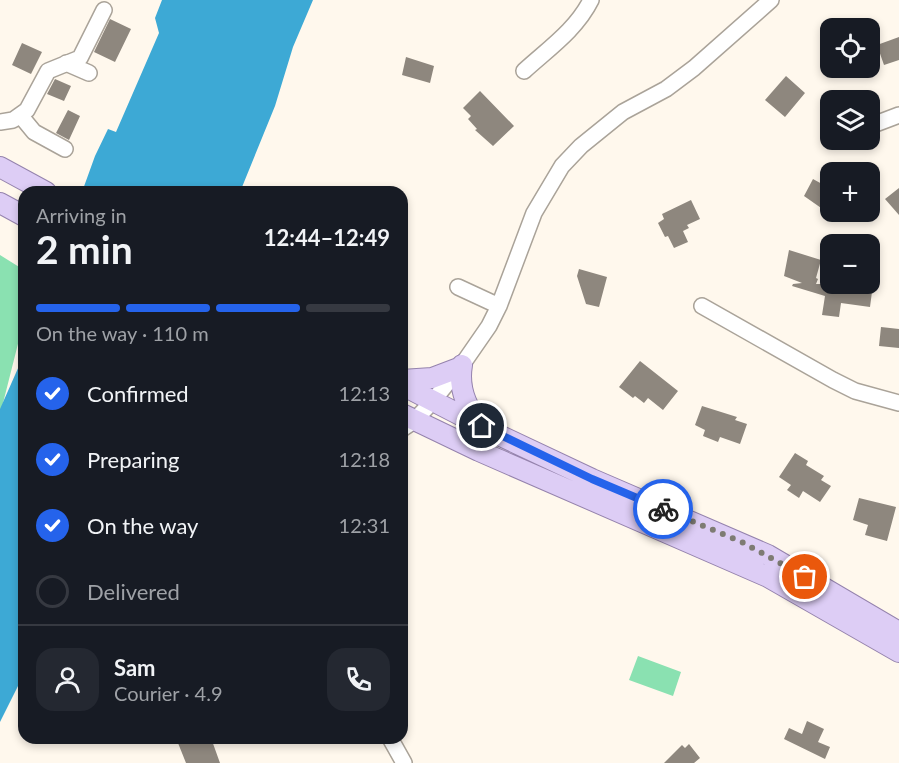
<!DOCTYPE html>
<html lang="en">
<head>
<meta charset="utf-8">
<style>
	body { margin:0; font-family:Lato,sans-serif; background:#242831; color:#f1f3f6; height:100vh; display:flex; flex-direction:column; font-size:22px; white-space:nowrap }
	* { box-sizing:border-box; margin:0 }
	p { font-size:20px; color:#9ea1a6 }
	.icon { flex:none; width:33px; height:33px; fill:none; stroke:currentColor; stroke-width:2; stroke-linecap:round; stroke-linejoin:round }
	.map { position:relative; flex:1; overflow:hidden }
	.side { position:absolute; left:18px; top:186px; width:390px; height:558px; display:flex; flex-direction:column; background:#171b24; border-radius:18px; box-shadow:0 3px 9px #0003 }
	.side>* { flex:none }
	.fabs { position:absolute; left:820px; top:18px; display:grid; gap:12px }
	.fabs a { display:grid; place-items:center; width:60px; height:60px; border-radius:12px; background:#171b24; box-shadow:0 3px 9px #0003; font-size:30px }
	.pin { position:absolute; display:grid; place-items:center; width:51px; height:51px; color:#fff; margin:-26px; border:3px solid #fff; border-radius:50%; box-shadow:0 2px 6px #0007 }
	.courier { position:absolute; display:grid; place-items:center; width:60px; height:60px; margin:-30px; border:4px solid #2563eb; border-radius:50%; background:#fff; color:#222; box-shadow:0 2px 8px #0007 }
	.summary em { font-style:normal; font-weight:700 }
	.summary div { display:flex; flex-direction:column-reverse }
	.summary { display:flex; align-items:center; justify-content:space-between; height:102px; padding:0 18px }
	h1 { font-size:39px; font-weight:700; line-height:45px }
	.bar { display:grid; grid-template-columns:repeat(4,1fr); gap:9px 6px; align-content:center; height:72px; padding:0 18px }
	.bar i { height:8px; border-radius:4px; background:#363941 }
	.bar .selected { background:#2563eb }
	.bar p { grid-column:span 4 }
	.line { display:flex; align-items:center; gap:15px; padding:0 18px; border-top:2px solid #363941 }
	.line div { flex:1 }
	.round { display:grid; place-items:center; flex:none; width:63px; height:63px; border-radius:18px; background:#242831 }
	ol { padding:0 18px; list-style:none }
	li { display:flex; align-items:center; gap:18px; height:66px }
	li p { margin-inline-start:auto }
	li .icon { padding:6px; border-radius:50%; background:#2563eb; color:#fff; stroke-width:4 }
	li:last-child { color:#9ea1a6 }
	li i { width:33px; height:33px; border:3px solid #363941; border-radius:50% }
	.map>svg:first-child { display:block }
</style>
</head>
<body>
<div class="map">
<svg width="899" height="763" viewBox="0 0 899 763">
	<rect width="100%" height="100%" fill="#fff8ed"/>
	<path fill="#8ae1b1" d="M0,255l24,15v50l-24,95z
		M638,656l43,16 -8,24 -44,-16z"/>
	<path fill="#3da9d5" d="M162,0h151l-20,47 -18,59 -35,86h-158l13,-36 13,-27 8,3 43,-99 -4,-15z
		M24,347v327l-24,48v-313l19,-43z"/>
	<path fill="#8e877e" d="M110,19l21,10 -16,33 -21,-10z
		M899,37v23l-15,5 -7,-20z
		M22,43l20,9 -11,22 -19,-9z
		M406,57l28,9 -4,17 -28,-8z
		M786,76l19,17 -20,24 -20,-17z
		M55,79l16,7 -7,15 -17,-7z
		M480,91l34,35 -21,20 -18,-16 2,-1 -9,-10 3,-3 -8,-8z
		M68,110l12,6 -11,24 -13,-7z
		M813,179l18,10v7l-7,14 -20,-14z
		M899,188v27l-14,-16z
		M691,200l9,19 -13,6 2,3 -6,3 5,11 -14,6 -6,-12 -3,1 -7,-14 6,-4 -2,-5z
		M789,250l32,10 -5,18 2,1 -2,5h57l-3,23 -29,-4 -2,14 -17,-2 3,-19 -33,-10 1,-2 9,-1 -18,-7z
		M579,269l28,8 -8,30 -13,-3 -9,-28z
		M881,327l18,2v19l-20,-2z
		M640,361l38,30 -15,19 -15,-12 -4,5 -9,-7 -2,2 -14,-11z
		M702,406l35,11 -2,3 12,4 -7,20 -20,-7 -2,5 -15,-6 2,-6 -10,-5z
		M795,453l13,8 -2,4 18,11 -3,4 10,6 -11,16 -17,-11 -4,7 -12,-8 4,-5 -12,-8z
		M859,498l37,9 -9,34 -22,-6 3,-10 -15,-5z
		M807,721l17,8 -6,13 12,5 -5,12 -41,-20 5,-11 13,6z
		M176,738h35l9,25h-34z
		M689,744l11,14 -6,5h-30l18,-18 3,3z"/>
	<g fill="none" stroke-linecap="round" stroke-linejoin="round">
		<defs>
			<path id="minor" d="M66,63l23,10
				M524,71c24,-22 52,-41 67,-71
				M20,115l14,17 31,17
				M0,122l13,-2 14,-10 21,-39 32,-13 24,-48
				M870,126l29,-11
				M458,287l41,19
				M702,306l131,74 22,11 44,12
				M402,429l12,-8 18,-19 30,-37 27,-39 10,-20 35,-93 28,-47 19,-20 42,-34 43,-23 28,-21 77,-68
				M390,738l14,25"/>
			<path id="major" d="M0,167l46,25
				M0,203l24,13
				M462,365c-4,23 4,42 18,59
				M402,380l30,-2 29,-11
				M402,385l101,52 89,42 176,76 131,77
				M402,414l77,37 289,126 131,75"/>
		</defs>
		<use href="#minor" stroke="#aaa399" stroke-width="18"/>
		<use href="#major" stroke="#9583ad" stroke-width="22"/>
		<use href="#minor" stroke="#fff" stroke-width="15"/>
		<use href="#major" stroke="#ddcdf5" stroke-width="20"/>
	</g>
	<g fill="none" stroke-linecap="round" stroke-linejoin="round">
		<path stroke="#7e7b73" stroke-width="6" stroke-dasharray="0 10.8" d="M663,509l79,33 63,35"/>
		<path stroke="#2563eb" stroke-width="8" d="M482,426l110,53 71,30"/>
	</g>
</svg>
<div class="fabs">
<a><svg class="icon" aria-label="locate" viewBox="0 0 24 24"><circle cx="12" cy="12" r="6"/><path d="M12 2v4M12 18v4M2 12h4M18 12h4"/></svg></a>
<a><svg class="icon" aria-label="layers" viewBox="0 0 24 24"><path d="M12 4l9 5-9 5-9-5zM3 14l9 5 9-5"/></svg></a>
<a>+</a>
<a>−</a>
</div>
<div class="pin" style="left:805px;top:577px;background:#ea580c"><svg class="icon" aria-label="bag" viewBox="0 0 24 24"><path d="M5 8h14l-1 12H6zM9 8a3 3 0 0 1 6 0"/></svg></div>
<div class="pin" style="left:482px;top:426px;background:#1f2937"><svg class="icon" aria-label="home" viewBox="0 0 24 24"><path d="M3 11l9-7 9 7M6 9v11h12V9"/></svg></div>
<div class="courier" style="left:663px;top:509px"><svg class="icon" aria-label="bike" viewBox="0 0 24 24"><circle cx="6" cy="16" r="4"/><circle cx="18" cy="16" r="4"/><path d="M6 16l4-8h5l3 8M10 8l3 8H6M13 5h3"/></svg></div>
<section class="side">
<div class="summary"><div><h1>2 min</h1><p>Arriving in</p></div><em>12:44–12:49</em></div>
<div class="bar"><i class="selected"></i><i class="selected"></i><i class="selected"></i><i></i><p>On the way · 110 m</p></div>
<ol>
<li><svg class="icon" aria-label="check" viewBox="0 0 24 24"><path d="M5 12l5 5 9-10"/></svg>Confirmed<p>12:13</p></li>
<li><svg class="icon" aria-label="check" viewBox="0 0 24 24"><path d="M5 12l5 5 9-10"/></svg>Preparing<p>12:18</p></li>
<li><svg class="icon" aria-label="check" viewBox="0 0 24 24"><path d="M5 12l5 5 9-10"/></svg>On the way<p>12:31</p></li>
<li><i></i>Delivered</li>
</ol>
<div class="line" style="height:108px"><a class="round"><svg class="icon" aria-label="person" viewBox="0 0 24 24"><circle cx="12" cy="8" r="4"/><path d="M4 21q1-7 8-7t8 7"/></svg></a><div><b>Sam</b><p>Courier · 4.9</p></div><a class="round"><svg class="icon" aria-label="phone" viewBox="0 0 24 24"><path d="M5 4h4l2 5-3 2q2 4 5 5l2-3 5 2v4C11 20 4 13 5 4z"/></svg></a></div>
</section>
</div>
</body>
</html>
